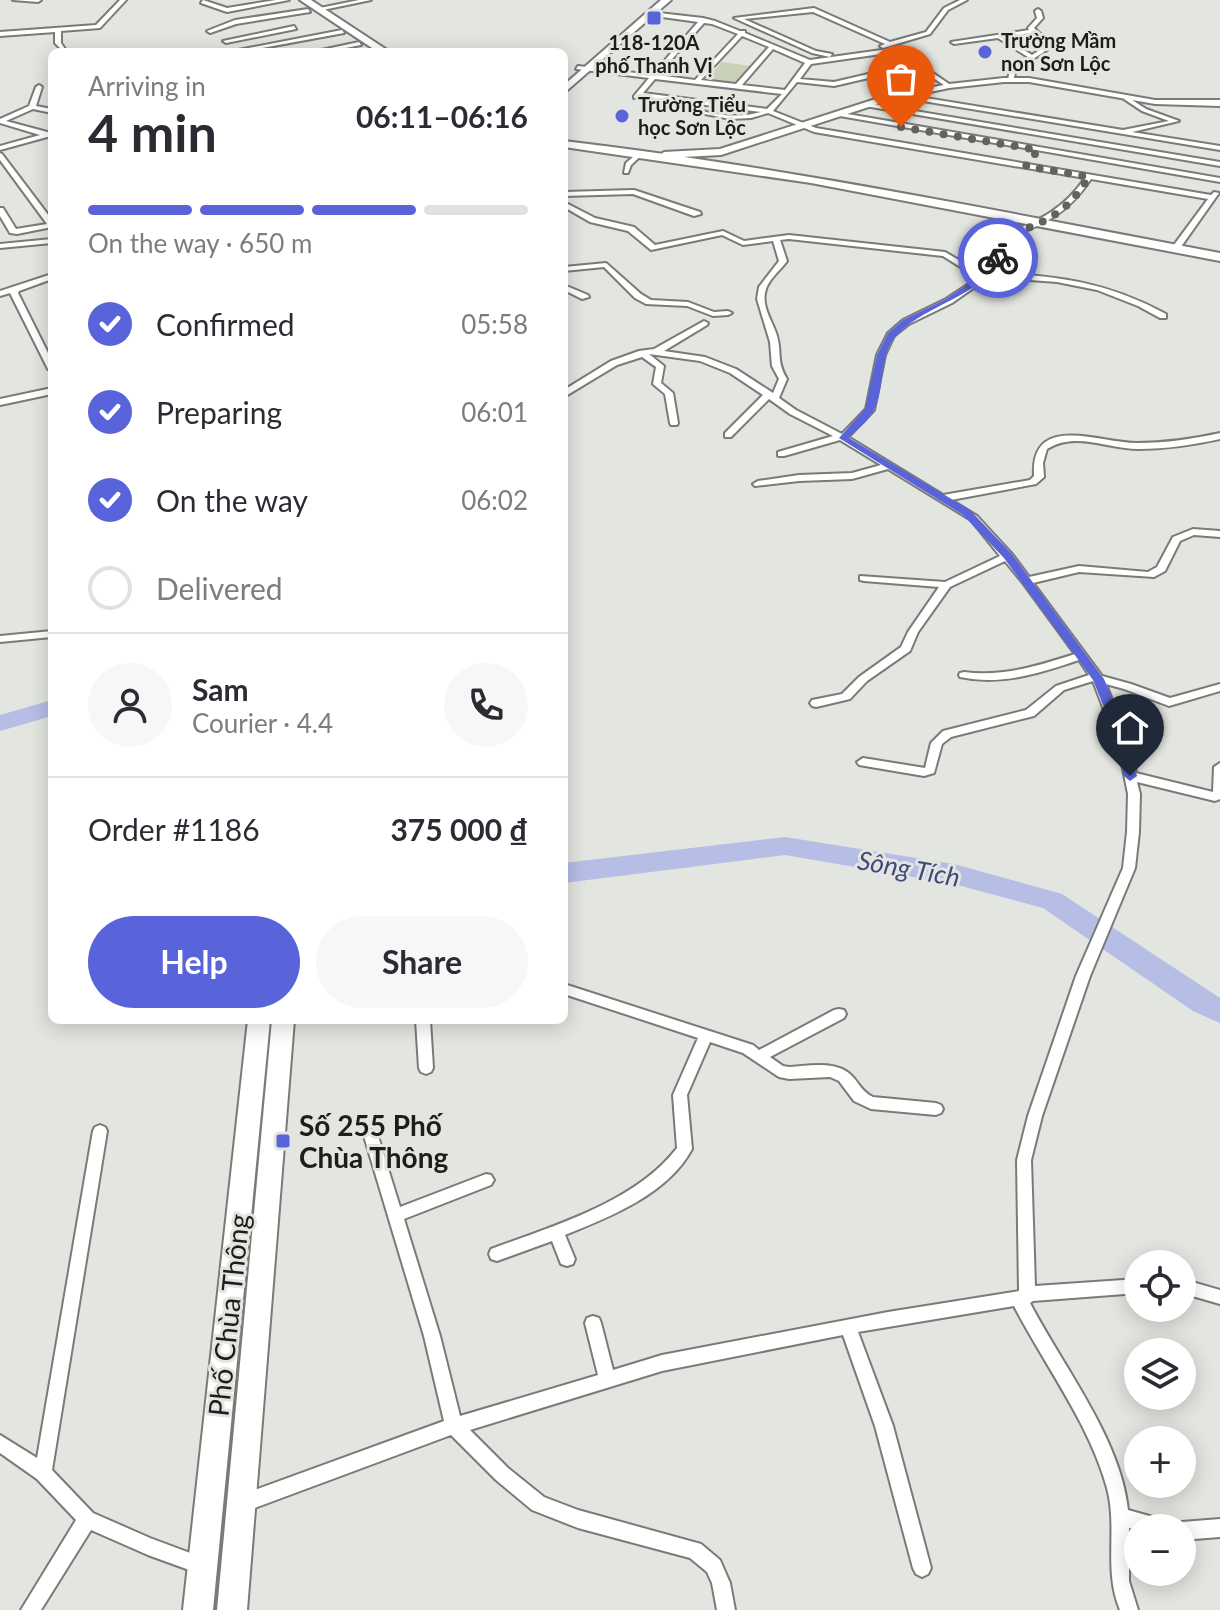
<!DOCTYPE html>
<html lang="en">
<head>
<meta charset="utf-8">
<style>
	body { margin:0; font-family:Lato,sans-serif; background:#f7f7f7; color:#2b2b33; height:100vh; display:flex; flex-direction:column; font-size:30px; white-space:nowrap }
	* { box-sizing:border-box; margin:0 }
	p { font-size:26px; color:#7c7c81 }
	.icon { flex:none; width:44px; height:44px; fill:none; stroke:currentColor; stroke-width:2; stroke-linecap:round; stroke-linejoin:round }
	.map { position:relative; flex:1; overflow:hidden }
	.drawer { position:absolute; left:48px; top:48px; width:520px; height:976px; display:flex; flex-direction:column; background:#fff; border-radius:12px; box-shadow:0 4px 20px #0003 }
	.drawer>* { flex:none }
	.fabs { position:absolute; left:1124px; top:1250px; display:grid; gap:16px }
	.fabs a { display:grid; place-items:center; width:72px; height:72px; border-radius:50%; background:#fff; box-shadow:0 4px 20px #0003; font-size:40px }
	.pin { position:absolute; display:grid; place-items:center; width:68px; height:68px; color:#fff; margin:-82px -34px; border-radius:50% 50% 50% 0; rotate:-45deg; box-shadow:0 0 8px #0007 }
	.pin .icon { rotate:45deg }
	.courier { position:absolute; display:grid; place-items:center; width:80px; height:80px; margin:-40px; border:6px solid #5963da; border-radius:50%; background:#fff; color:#222; box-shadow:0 2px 10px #0007 }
	.headline em { font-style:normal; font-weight:700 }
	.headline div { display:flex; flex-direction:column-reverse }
	.headline { display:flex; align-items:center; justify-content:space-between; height:136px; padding:0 40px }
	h1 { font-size:52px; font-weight:700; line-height:60px }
	.bar { display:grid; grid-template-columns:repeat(4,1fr); gap:12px 8px; align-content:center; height:96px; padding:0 40px }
	.bar i { height:10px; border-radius:6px; background:#e1e1e2 }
	.bar .active { background:#5963da }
	.bar p { grid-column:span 4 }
	.line { display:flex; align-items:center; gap:20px; padding:0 40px; border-top:2px solid #e1e1e2 }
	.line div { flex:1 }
	.round { display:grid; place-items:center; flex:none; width:84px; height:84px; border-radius:42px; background:#f7f7f7 }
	ol { padding:0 40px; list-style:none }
	li { display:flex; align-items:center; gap:24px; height:88px }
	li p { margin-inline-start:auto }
	li .icon { padding:8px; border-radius:50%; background:#5963da; color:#fff; stroke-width:4 }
	li:last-child { color:#7c7c81 }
	li i { width:44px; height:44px; border:4px solid #e1e1e2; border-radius:50% }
	.button { display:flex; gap:16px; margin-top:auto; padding:16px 40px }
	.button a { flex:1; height:92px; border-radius:48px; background:#5963da; color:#fff; font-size:32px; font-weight:700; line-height:92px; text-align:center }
	.button a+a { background:#f7f7f7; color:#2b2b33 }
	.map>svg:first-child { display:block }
</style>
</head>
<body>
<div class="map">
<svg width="1220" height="1610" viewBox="0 0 1220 1610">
	<rect width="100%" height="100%" fill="#e3e5e0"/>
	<path fill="#c9d1b8" d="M722,62l29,4 -16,17 -29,-3z"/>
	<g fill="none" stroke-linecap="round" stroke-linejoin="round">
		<path fill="#b6bee5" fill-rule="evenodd" d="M52,700v16l-52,15v-16z
			M785,837l169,27 108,30 158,104v25l-27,-12 -150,-103 -89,-24 -169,-29 -221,28v-20z"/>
		<defs>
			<path id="minor" d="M13,0h28l-3,2z
				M120,0h6l-26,28 -39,3v12l4,6h-4l-6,-6v-11l-55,4v-4l96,-7z
				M203,0l24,8 49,-8h13l-62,12 -26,-9z
				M359,0h12l-53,11 -3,-2z
				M960,0h7l-19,10 -18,24 -47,14 -3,-2 5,-2 -72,-32 -69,7 72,32 16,3 -2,3 -18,-4 -78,-35 80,-10 76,34 36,-10 18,-24z
				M308,9l2,3 -74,12 -26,9 -3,-2 28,-11z
				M1038,9l3,2 2,7 -9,10 19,18 -37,24 -3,11 -5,-1 2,-11 18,-12 -30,-19 -44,6 -3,-2 78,-12 -1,-2 9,-10 -2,-7zM1032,33l14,13 -14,9 -28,-18z
				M650,12l53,6 12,3 25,10h5v2l65,27 86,-12 56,38 -5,1 -26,-17 -44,6 -43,10 -37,-4 -24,29 43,17 395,67 3,-3 5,1 -41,58h-3l-4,-2 37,-50 -117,-20c-23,34 -45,45 -82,58l-7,23 -10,13c67,3 115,9 174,41v4h-6l-22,-12 -41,-16 -40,-8 -68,-5 -37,26 -43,21 -15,12 -9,19 -11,55 -26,27 95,58 87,-15 4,-4c-4,-65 68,-32 104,-33 28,0 55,-4 82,-10v6c-27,6 -54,10 -81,10 -32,0 -63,-18 -92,0l-4,14 1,14 -8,7 -85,16 26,16 35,38 17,23 50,-11 69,6 9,-5 16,-30 20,-8 27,2v6l-26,-2 -14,6 -15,30 -11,6 -75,-5 -46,11 69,93 29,8 39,14 50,-14v7l-51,15 -45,-17 -18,-5 25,65 5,24 77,19 1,-25 6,-4v36l-5,2 -78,-19 3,12 -1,38 -4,36 -45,108 -48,140 -11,44 4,126 103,-7v14l-105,8 -3,2c32,62 91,136 98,207l43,12 3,6h-36v2l-9,-2v53l9,29h-18c-17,-41 -2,-81 -13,-122 -18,-65 -62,-122 -93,-182l-156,26 35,94 38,142 -3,6 -6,3 -6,-3 -3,-6 -38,-142 -32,-91 -181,36 -192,59 38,38 36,29 34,13 123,34 19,16 10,23 5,27h-18l-5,-27 -5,-11 -17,-14 -112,-30 -46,-18 -36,-30 -45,-45 -210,78 -6,-3 -3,-6 3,-6 6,-3 203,-74 -20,-85 -60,-200 2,-4 5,-2 5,2 2,4 22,71 86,-33 5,1 3,5 -3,5 -87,34 36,117 20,80 138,-41 -13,-52 2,-5 6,-2 6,2 2,5 12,47 49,-15 226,-43 131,-21 -2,-131 11,-44 48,-140 47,-108 4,-36 1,-38 -9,-45 -26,-68 -29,9 -30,26 -83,21 -9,7 -8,29 -10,3 -65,-11 -2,-3 6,-4 62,10 6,-25 12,-12 83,-21 30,-24 33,-11 -10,-15c-39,13 -78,26 -119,17l-1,-2 1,-2 4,-1c39,5 73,-6 111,-18l-52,-71 -18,-22 -55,26 -32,45 -8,19 -43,30 -17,18 -34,8 -4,-1 -2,-3 2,-3 30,-6 17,-17 42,-30 7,-15 31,-45 -75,-6 -4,-1v-4l85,6 55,-26 -29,-36 -83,-51 -36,10 -53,2 -44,5 -2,-2 5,-3 41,-6 53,-2 29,-8 -41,-25 -56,16h-6v-4l55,-16 -43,-22 -21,-15 -38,38h-6v-4l38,-38 -33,-22 -30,-12 -51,-7 15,12 -3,17 12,10 5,30 -1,2h-6l-1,-2 -5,-29 -12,-10 3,-17 -14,-10 -25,8 -53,32v-7l47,-29 28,-10 15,-2 50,-28 4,2 -1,2 -43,26 41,6 31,12 37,24 6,-14 -7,-13 -2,-24 -13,-43 2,-12 20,-26 -6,-20 -30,4 -21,-10 -71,15 -23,-19 -38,-9 -26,-15v-5l31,16 39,9 21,18 68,-14 21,10 45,-6 156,17 38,22 11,-14 9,-26c35,-12 61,-25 82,-56l-271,-46 -46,-19 -17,5 -21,1 -40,-8 2,-8 -52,-7 -6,2v-2l15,-18 -73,-9 2,-3 74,9 46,-53 -50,-7zM704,23l8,1 26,10 -43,46 -37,-5zM742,36l27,11 -33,37 -35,-4zM773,49l32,14 -20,27 -43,-5zM895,52l22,15 -40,5 -43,10 -34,-3 11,-15zM655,79l127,15 -15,15 -124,-16zM698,104l63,8c-21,6 -45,4 -65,-3zM789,239l154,17 35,22 -32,21 -43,21 -15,13 -11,22 -11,54 -24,25 -46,-24 -17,-12 8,-19c-11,-18 -5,-26 -10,-43 -4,-14 -15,-28 -12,-43 2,-13 15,-22 22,-32l-7,-21z
				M294,26l2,3 -70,14 -3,-2z
				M342,30l2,3 -103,19h-13z
				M359,42l2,3 -36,7h-13z
				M39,85l3,2 -6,19 16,3v4l-19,-4 -27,12 45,12 1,5 -5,-1 -47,13v-4l40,-11 -40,-12v-4l29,-13 7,-19z
				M901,94l222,36 46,-9 -27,-10 -18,-12 2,-3 20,13 33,12 -47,11 88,14v4l-321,-53z
				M867,103l353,59v4l-355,-60v-2z
				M836,112l384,66v4l-386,-67 -1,-1z
				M640,151l5,1 -14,13 -3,8h-4l2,-10z
				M0,153l2,1 50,66v7l-35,7 -7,-1 -10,-17v-8h3l13,21 31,-5 -47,-64z
				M634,190l66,22 1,2 -7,2 -61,-22 -69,2v-4z
				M52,239v4l-52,5v-4z
				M606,263l35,31 10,6 37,2 26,10 14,-1 4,2 -4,2 -15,1 -26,-10 -41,-2 -11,-6 -31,-31 -40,4v-4z
				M52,274v5l-33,12 -1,2 34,68v11l-4,-3 -38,-76 -10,3v-5z
				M564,285l24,10 1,2 -7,2 -18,-9z
				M52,388v6l-52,11v-6z
				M52,631v6l-52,5v-6z
				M564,984l189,61 6,5 75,-40 5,-1 5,1 2,4 -2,4 -74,39 13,9 6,1c19,-1 46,-7 62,8 8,8 11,17 22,22l63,6 5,2 2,4 -2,4 -5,2 -65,-6 -17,-8 -15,-20 -9,-4 -41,2 -10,-2 -36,-24 -33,-11 -23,53 5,54c-24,45 -82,68 -127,86l10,24 -2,5 -6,2 -6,-2 -9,-23 -55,20 -6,-2 -2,-5 2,-5c62,-23 145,-47 186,-101l-4,-53 25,-57 -134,-44z
				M416,1020h14l3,48 -2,4 -5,2 -5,-2 -2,-4z
				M100,1125l5,2 2,4 -55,339 41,43 57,25 59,22 3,6 -3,6 -6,3 -55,-20 -57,-25 -50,80h-20l55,-90 -39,-41 -37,-26v-18l37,23 56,-327 2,-4z
				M1182,1279l38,11v14l-38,-11z
				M1220,1519v18l-38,3v-12h-8l2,-3 6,-3z"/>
			<path id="tertiary" d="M1004,78h25l126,22h65v6l-65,-2 -126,-22h-25l-55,6 -62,13 -166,54 -57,3 -4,-3 4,-3 56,-3 162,-52 67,-13z"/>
			<path id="primary" d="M661,0h10l-107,93v-8z"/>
			<path id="trunk" d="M300,0h11l79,52h-12z
				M564,141c221,26 438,71 656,112v8l-409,-78 -247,-36z
				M248,1020h22l-57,590h-30z
				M272,1020h22l-47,590h-30z"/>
		</defs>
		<use href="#minor" stroke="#7a7b77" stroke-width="4"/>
		<use href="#tertiary" stroke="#7a7b77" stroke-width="4"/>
		<use href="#primary" stroke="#7a7b77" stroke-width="4"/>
		<use href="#trunk" stroke="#7a7b77" stroke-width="4"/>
		<use href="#minor" fill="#fff" fill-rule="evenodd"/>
		<use href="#tertiary" fill="#fff" fill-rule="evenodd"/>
		<use href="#primary" fill="#fff" fill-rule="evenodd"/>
		<use href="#trunk" fill="#fff" fill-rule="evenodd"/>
	</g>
	<path fill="#5963da" d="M995,257l7,1c-27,42 -72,44 -104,76 -20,19 -12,53 -24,76 -4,10 -17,19 -25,28l121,72 42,44 92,125 18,41 15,56 -7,5 -6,-5 -15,-56 -16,-40 -89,-122 -41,-43 -124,-77 26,-29 12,-54 11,-22 15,-13 43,-21 38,-26z"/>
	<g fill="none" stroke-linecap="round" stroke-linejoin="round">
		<path stroke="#626361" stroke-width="8" stroke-dasharray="0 14.4" d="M901,127l137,23 -12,16 63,11c-23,37 -43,45 -83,59l-8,22"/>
	</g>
	<g fill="#5963da" stroke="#e3e5e0" stroke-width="3">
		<rect x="646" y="10" width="16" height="16" rx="4"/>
		<circle cx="985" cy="52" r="8"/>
		<circle cx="622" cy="116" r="8"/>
		<rect x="275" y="1133" width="16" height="16" rx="4"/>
	</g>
	<g text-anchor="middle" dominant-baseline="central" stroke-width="6" stroke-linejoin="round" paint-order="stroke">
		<g font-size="20" font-weight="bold" fill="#1d1d1c" stroke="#e3e5e0" text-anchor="start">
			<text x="1001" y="40">Trường Mầm<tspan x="1001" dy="23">non Sơn Lộc</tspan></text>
			<text x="654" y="42" text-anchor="middle">118-120A<tspan x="654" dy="23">phố Thanh Vị</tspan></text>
			<text x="638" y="104">Trường Tiểu<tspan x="638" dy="23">học Sơn Lộc</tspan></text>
		</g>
		<g font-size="26" font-style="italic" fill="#41497c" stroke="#e3e5e0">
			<text transform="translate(909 868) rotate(10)">Sông Tích</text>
		</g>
		<g font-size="28" font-weight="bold" fill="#1d1d1c" stroke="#e3e5e0" text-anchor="start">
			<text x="299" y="1125">Số 255 Phố<tspan x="299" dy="32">Chùa Thông</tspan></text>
		</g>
		<g font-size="28" fill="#1d1d1c" stroke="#e3e5e0">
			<text transform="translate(228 1315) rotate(-84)">Phố Chùa Thông</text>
		</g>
	</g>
</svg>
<div class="fabs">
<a><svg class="icon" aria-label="locate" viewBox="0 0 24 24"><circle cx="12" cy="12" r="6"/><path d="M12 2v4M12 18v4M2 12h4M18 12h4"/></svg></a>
<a><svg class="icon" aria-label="layers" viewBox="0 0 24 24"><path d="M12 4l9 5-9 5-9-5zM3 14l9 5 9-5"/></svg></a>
<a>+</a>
<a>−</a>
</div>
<div class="pin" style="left:901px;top:127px;background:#ea580c"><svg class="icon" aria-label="bag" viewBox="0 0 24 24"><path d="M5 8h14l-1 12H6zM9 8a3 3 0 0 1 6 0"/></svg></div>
<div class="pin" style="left:1130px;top:776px;background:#1f2937"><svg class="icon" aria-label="home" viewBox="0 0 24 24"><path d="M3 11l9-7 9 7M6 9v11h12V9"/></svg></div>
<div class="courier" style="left:998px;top:258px"><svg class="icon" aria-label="bike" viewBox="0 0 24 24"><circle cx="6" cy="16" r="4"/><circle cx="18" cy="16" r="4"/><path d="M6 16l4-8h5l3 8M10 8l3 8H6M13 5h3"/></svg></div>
<section class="drawer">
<div class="headline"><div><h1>4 min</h1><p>Arriving in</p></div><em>06:11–06:16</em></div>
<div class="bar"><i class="active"></i><i class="active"></i><i class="active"></i><i></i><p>On the way · 650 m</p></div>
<ol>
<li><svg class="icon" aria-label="check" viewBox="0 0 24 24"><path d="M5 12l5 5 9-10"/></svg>Confirmed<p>05:58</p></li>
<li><svg class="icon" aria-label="check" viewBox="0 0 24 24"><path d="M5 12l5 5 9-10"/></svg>Preparing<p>06:01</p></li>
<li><svg class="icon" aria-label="check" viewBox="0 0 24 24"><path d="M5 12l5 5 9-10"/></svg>On the way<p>06:02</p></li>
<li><i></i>Delivered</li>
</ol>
<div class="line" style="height:144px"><a class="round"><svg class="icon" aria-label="person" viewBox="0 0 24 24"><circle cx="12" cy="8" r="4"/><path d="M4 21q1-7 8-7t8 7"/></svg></a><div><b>Sam</b><p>Courier · 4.4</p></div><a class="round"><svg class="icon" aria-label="phone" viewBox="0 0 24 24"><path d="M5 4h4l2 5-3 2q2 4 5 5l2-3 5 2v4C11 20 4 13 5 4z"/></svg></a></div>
<div class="line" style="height:104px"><div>Order #1186</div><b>375 000 ₫</b></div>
<div class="button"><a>Help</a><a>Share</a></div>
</section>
</div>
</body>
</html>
